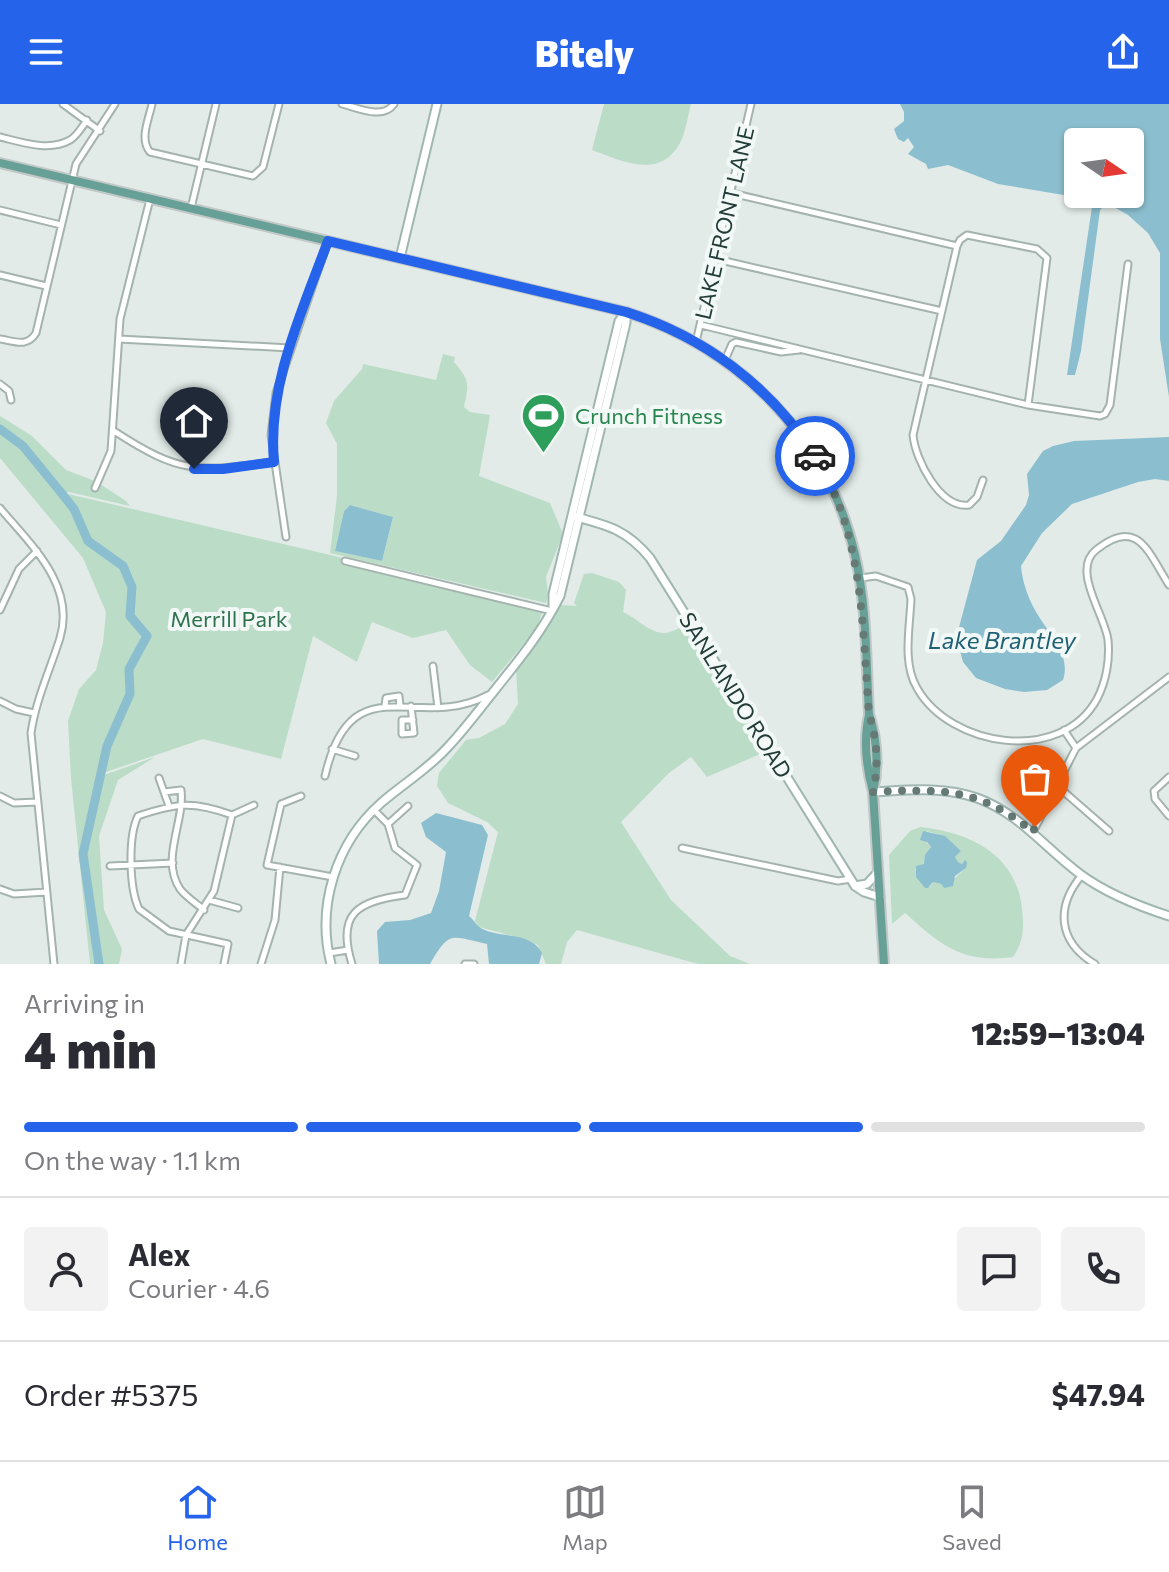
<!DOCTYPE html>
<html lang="en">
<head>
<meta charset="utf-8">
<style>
	body { margin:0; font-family:Commissioner,sans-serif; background:#f2f2f3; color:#2b2b33; height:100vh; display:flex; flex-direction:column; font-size:30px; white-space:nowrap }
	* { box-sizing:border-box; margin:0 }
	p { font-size:26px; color:#7c7c81 }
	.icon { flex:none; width:44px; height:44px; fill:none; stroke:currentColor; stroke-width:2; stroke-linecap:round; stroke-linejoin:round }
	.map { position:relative; height:860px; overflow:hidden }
	.side { display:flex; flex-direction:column; background:#fff; flex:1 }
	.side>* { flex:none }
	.needle { width:52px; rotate:103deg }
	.buttons { position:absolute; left:1064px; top:24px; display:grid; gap:16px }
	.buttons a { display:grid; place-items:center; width:80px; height:80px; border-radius:8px; background:#fff; box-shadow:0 2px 6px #0004; font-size:40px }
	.pin { position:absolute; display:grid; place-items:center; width:68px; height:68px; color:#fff; margin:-82px -34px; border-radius:50% 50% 50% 0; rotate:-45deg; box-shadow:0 0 8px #0007 }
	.pin .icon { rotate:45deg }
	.courier { position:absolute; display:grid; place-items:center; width:80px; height:80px; margin:-40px; border:6px solid #2563eb; border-radius:50%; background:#fff; color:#222; box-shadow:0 2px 10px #0007 }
	.summary em { font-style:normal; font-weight:800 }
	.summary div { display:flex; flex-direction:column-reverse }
	.summary { display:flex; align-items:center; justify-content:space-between; height:136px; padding:0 24px }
	h1 { font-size:52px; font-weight:800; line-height:60px }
	.bar { display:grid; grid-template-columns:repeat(4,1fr); gap:12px 8px; align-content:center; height:96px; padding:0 24px }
	.bar i { height:10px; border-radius:6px; background:#e1e1e2 }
	.bar .active { background:#2563eb }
	.bar p { grid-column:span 4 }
	.line { display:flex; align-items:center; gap:20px; padding:0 24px; border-top:2px solid #e1e1e2 }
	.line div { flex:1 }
	.round { display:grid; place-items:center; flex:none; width:84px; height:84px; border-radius:8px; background:#f2f2f3 }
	header { display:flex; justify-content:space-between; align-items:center; height:104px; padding:0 24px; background:#2563eb; color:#fff; font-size:36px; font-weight:800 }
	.tab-bar { display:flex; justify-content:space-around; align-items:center; height:112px; border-top:2px solid #e1e1e2; background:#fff; font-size:22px; color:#7c7c81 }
	.tab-bar a { display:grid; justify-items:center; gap:4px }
	.tab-bar .active { color:#2563eb }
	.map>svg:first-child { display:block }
</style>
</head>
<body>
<header><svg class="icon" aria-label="menu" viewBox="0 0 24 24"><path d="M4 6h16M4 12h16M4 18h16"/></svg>Bitely<svg class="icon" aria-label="share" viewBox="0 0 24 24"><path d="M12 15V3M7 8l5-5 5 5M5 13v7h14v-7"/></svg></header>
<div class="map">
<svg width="1169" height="860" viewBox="0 0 1169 860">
	<rect width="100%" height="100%" fill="#e2ebe8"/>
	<path fill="#bbdcc7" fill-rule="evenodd" d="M604,0h87c-3,11 -5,26 -10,37 -20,40 -59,20 -89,9z
		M443,250l12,3 -1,5c16,19 15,21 10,45l6,5 20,3 -11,61 71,27 13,31 -17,43 2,17 -2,9 -216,-50 7,-57v-52l-11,-21 8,-22 28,-32 1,-5 73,16zM350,401l43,12 -11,44 -47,-10 9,-40z
		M0,312l32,20 34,34 29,11 -4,8 5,2 4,-7 26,17 4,5 -61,-14 -3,1 21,47 36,26 8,13 -1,36 4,9 9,6 2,5 -18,33 1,25 -15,36 -13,43 4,3 51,-18 -37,23 -19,56 5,74 18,39 -3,15h-29l-19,-186 -3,-57 11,-32 17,-19 7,-27 3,-31 -23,-54 -83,-100z
		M68,390l477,111 -9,24 -44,53 -22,-17 -24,-35 -33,8 -41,-16 -15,40 -44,-26 -32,123 -78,-20 -100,34 12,-43 16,-36 -2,-25 19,-34 -3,-6 -9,-7 -3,-8v-36l-8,-13 -36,-26z
		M592,469l27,9 7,8 -3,22c14,6 26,21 41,21 8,0 16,-7 25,-8l78,126 -60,26 -16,-20 -22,16 -48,49 50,78 59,56 20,8h-52l-121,-34 -10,12 -6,22h-15l-8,-19 -10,-5 -49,-13 -4,-6 23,-89 -11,-10 -39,-19 -11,-17 2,-13 27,-33 13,-2 26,-14 13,-20 -2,-36 34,-44 9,-19 18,1 -3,-3 10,-29z
		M920,723c50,5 97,28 102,82 2,19 2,32 -9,48 -51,7 -72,-12 -108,-44l-13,11 -3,-69 21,-24zM927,727c18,5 21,8 34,20l-6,6 3,5 4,2 3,-3 1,7 -22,20 -3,-4 -8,-2 -2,4 -6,2 -10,-19 9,-5 7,-17 -5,-5z"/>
	<path fill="#8bbfcf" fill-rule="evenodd" d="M900,0h269v293l-9,-58v-86l-12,-20 -20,-18 -21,-12 -7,7 -19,141 -6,24h-8l26,-175 -95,-16 -50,-19 -20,4 -2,-5 -18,-10 6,-7 -6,-9 -4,4 -6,-3 -4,-10 10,-8v-9zM1078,38h52v52h-52z
		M1169,333v44l-14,-2 -17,3 -66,22 -30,29 -21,33c1,14 7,32 14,44 11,21 37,43 28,70l-16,10 -23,2 -19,-3 -29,-11 -13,-16 -6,-23 1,-8 19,-71 24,-19 25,-36 3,-10 -2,-21 16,-23 10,-5 21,-5z
		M350,401l43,12 -11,44 -47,-10 9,-40z
		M436,709l46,12 6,10 -19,81c4,3 6,7 9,10 17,14 52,3 64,27l-3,11h-50l-2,-20c-37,-8 -37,-14 -57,20h-51l-2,-33 8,-9 25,-2 21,-7 8,-22 7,-39 -20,-15 -5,-14z
		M923,727l22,5 16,15 -6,6 3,5 4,2 3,-4 2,2 -1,6 -11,8 -2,10 -9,2 -3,-4 -8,-2 -5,6h-3l-9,-11v-11l8,-2 1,-9 6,-8 -4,-5 -7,-2z"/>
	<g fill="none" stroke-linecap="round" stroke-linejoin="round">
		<path stroke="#8bbfcf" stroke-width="9" d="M0,325l23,17 40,49 11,14 14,32 35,25 9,21 -2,29 17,20 -18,33 1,25 -23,52 -24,108 16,110"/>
		<defs>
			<path id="street" d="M63,0l37,27
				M152,0c-3,15 -13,35 -2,48l103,24 10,-9 16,-63
				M342,0c16,4 41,16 52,0
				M0,33c21,5 49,15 70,3 7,-4 12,-13 17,-20
				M731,89l226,53
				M191,104l25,-104
				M0,106l61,15
				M716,155l226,52
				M0,171l46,11
				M701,221l327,80 72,11 5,-2 5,-9 18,-141
				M0,235c14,2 27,9 36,-6l40,-169 39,-60
				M119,235l171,9
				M696,238l55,-238
				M725,256l7,-16 4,-2 45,10 18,-2
				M0,280l9,7 2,9
				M114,327c66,43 83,41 160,31
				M983,376l-6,17 -8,8c-29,4 -54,-46 -56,-70l44,-189 3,-6 7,-5 70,14 10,9 -19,147
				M95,384l16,-37 9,-132 30,-120
				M0,404c30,36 76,77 60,130 -10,32 -24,61 -29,95l23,231
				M286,433l-15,-102 5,-42 52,-152
				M345,457l207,50
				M860,474l16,-2 32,11 3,12c-1,28 -9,64 6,89 33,59 144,77 180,11 9,-17 13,-39 11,-59 -3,-25 -37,-70 -12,-90 42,-34 52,2 73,35
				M0,506l19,-41 18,-18
				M433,562l5,42
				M0,597l16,8 18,4
				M385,602l1,-8 13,-2 1,10
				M411,602l3,27 -12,1v-14h11
				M1064,626l12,18
				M332,645l23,7
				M325,672c26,-114 93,-43 163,-81
				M1169,673l-15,14 1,8 14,17
				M159,674l10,28
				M1055,680l54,47
				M164,688l17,-2c4,32 -21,69 -1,99 6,8 17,15 24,21
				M0,692l14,7 24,-1
				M301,692l-20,8 -14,61 66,12
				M374,706l14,14
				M232,711l22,-10
				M1033,728l43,-84 93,-71
				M682,744l156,33 13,-2
				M110,762l63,-3
				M1082,771c-27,32 -24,67 13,89
				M0,785l14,5 33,-2
				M209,796l29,8
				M329,849l19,-3
				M181,860l5,-29 28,-44 18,-76
				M224,860l4,-20 -59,-13 -30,-22c-10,-21 -11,-73 -1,-93 38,-13 55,-15 94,-1
				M261,860l14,-44 5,-53
				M352,860c-16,-51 6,-63 53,-69l12,-30 -22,-17 -7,-24 20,-18
				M465,860h9"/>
			<path id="secondary" d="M400,154l37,-154
				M572,412c35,9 54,13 78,42l205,328 9,6 16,5
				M553,503v-13l66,-273 6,-8
				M873,688c36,-2 70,-6 104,6 42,15 68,50 103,76 27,20 58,32 89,42
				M855,782l12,-2 11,-12
				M331,860c-15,-58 5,-121 50,-161 22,-19 47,-34 66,-55 17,-18 32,-38 47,-57 25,-31 48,-59 66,-95l66,-273v-11"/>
			<path id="primary" d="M0,59l626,149c113,36 202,125 229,243 12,51 11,106 14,159 8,25 10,52 4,78
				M869,611c-6,26 -3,51 4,77l11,172"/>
		</defs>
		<use href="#street" stroke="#a5b3af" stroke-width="9"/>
		<use href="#secondary" stroke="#a0b7b1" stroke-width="11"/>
		<use href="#primary" stroke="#c1c8c7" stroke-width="12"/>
		<use href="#street" stroke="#fff" stroke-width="5"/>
		<use href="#secondary" stroke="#fff" stroke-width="7"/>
		<use href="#primary" stroke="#67a096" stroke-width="8"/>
	</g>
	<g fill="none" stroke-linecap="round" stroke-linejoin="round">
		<path stroke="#657975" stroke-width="8" stroke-dasharray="0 14.4" d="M815,352c49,79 47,169 54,258 8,25 10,52 4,78 66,-3 106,-5 160,40l2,-5"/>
		<path stroke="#2563eb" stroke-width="10" d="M194,365h29l51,-7c-7,-77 28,-150 54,-221l298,71c79,25 144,74 189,144"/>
	</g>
	<defs>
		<symbol id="stadium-pin" viewBox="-11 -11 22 30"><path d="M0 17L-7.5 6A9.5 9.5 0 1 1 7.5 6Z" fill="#2e9e5b" stroke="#f2f8f6"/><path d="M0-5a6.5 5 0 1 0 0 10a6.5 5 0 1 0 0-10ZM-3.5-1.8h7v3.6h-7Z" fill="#fff"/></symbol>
	</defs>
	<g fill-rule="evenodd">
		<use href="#stadium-pin" x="518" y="286" width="51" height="69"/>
	</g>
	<g text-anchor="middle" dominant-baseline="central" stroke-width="8" stroke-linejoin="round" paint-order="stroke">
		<g font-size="22" fill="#223c37" stroke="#f2f8f6">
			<text transform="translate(724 119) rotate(-77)">LAKE FRONT LANE</text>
			<text transform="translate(736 591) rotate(58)">SANLANDO ROAD</text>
		</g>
		<g font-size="22" fill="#27864d" stroke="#f2f8f6" text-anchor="start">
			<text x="575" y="311">Crunch Fitness</text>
		</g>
		<g font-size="22" fill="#2e714e" stroke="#f2f8f6">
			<text x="229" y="514">Merrill Park</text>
		</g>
		<g font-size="24" font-style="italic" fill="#1e6076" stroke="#f2f8f6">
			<text x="1002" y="535">Lake Brantley</text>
		</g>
	</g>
</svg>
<div class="buttons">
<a><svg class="needle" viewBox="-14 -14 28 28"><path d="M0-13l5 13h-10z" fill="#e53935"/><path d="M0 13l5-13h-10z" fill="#7c7c81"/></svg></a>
</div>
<div class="pin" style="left:1035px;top:723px;background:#ea580c"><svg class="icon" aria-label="bag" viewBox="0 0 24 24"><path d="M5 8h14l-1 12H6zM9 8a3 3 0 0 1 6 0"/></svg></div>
<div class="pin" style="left:194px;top:365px;background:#1f2937"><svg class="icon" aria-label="home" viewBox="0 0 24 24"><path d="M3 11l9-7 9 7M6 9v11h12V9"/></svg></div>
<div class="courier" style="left:815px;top:352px"><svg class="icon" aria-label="car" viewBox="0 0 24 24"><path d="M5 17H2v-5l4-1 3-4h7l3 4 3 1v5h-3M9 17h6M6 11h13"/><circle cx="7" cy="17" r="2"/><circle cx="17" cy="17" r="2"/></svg></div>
</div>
<section class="side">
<div class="summary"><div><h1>4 min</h1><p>Arriving in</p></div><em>12:59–13:04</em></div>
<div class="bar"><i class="active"></i><i class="active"></i><i class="active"></i><i></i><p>On the way · 1.1 km</p></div>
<div class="line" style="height:144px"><a class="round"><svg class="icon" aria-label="person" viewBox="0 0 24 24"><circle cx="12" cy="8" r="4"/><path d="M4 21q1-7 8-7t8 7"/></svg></a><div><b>Alex</b><p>Courier · 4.6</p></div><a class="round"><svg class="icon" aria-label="chat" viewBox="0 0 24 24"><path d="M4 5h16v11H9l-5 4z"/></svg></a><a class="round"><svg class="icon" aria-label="phone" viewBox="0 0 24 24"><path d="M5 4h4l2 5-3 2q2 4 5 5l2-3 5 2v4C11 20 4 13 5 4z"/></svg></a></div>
<div class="line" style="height:104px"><div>Order #5375</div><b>$47.94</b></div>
</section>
<nav class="tab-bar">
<a class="active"><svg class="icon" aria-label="home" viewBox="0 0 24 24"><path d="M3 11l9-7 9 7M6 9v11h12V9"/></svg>Home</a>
<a><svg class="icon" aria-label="map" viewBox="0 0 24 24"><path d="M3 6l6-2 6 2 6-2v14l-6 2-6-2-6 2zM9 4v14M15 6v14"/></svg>Map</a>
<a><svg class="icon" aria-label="saved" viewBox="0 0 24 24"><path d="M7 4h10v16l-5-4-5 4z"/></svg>Saved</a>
</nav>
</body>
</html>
